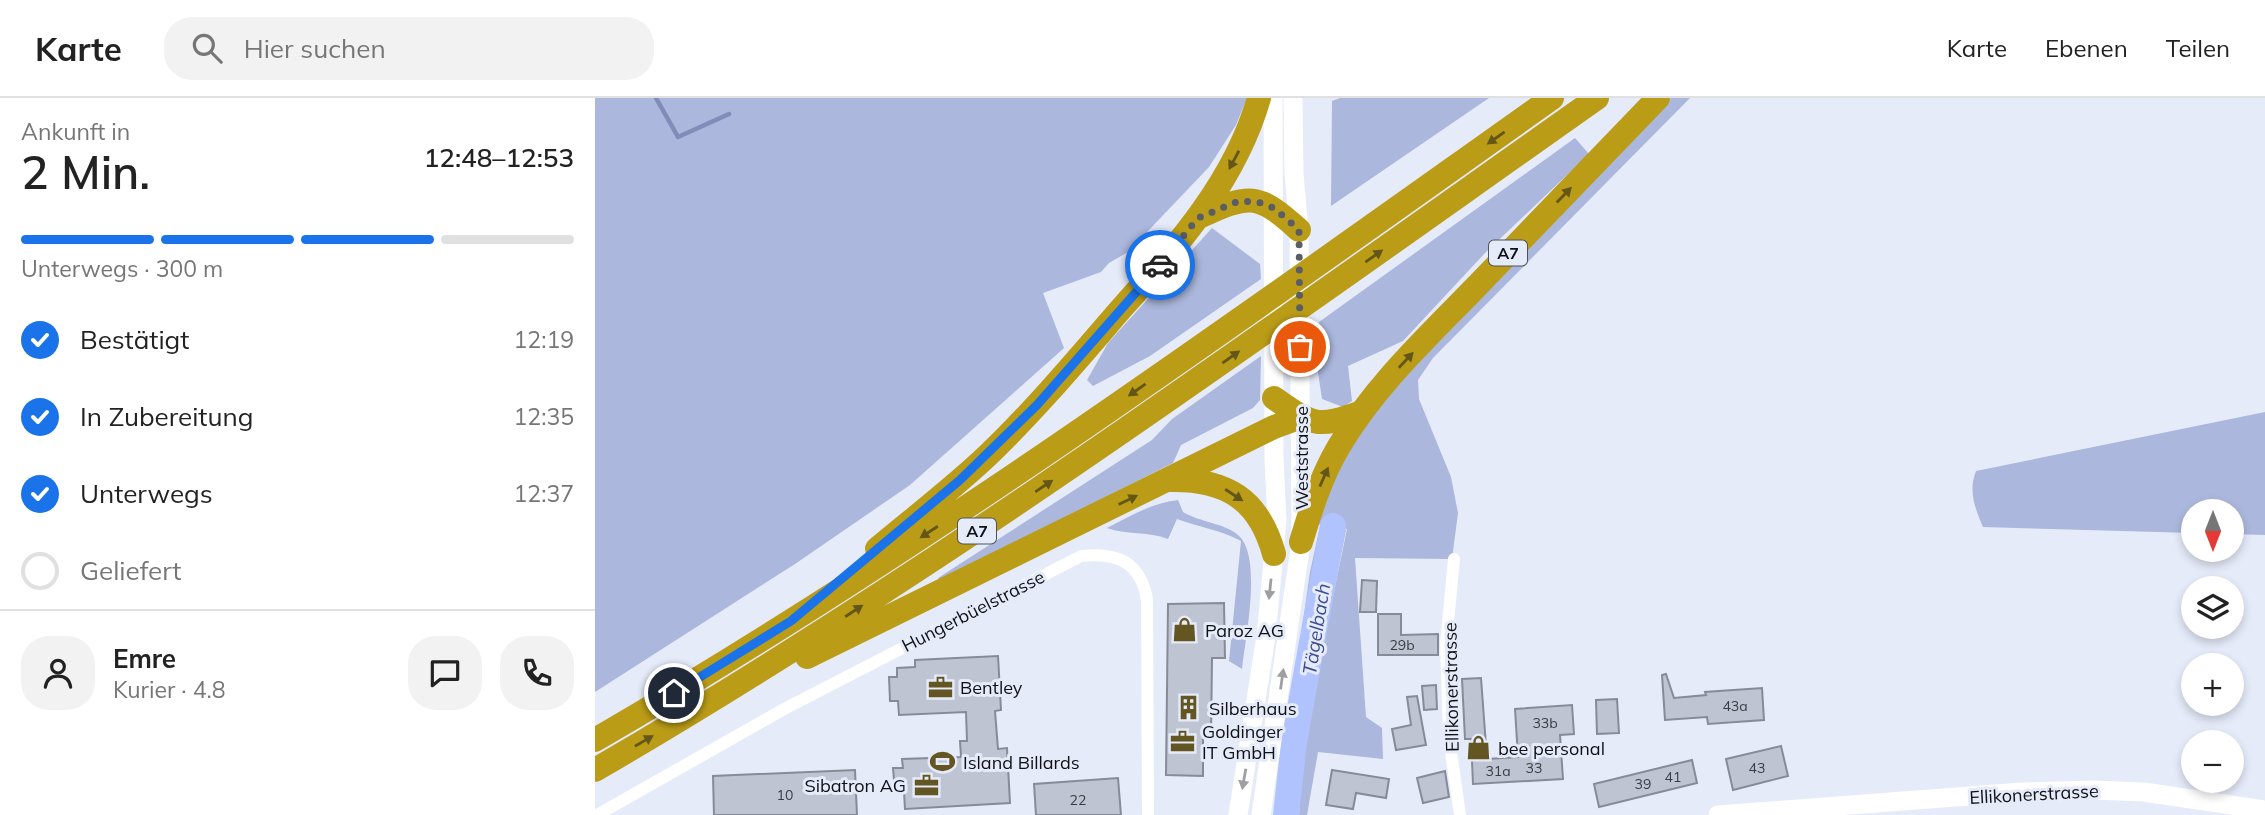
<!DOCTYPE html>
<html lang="de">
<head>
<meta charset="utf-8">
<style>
	body { margin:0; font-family:Mulish,sans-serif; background:#f2f2f2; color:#222; height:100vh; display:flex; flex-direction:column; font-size:26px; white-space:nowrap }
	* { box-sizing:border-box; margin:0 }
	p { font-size:23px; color:#767676 }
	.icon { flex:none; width:38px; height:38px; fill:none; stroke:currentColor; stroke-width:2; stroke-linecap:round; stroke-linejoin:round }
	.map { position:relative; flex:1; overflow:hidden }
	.side { display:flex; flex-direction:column; background:#fff; width:595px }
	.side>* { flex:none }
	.needle { width:46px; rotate:180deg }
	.tools { position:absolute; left:1586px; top:401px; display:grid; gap:14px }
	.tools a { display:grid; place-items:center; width:63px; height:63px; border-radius:50%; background:#fff; box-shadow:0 4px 10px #0003; font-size:35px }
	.pin { position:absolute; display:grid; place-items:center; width:60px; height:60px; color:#fff; margin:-30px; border:4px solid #fff; border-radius:50%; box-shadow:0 2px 7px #0007 }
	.courier { position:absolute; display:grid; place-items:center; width:70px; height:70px; margin:-35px; border:5px solid #1a73e8; border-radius:50%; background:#fff; color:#222; box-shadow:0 2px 9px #0007 }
	.head em { font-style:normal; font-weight:600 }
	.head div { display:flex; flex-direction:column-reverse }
	.head { display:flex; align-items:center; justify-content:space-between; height:119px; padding:0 21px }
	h1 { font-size:46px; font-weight:600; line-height:52px }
	.bar { display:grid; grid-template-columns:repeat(4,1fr); gap:10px 7px; align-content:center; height:84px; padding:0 21px }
	.bar i { height:9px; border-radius:5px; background:#e0e0e0 }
	.bar .current { background:#1a73e8 }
	.bar p { grid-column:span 4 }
	.line { display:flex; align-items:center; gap:18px; padding:0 21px; border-top:2px solid #e0e0e0 }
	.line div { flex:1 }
	.round { display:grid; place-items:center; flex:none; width:74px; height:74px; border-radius:28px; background:#f2f2f2 }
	ol { padding:0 21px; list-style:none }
	li { display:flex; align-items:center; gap:21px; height:77px }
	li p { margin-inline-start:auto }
	li .icon { padding:7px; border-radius:50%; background:#1a73e8; color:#fff; stroke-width:4 }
	li:last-child { color:#767676 }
	li i { width:38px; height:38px; border:4px solid #e0e0e0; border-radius:50% }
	header { display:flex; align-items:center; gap:42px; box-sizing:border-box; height:98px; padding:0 35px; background:#fff; border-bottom:2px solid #e0e0e0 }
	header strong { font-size:33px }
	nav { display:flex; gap:38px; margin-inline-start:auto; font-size:24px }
	.search { width:490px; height:63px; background:#f2f2f2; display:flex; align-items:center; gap:18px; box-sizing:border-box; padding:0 24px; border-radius:28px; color:#767676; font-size:26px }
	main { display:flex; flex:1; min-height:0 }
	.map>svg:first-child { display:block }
</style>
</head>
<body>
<header>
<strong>Karte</strong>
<div class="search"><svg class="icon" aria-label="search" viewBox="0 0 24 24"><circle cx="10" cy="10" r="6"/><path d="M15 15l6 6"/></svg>Hier suchen</div>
<nav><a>Karte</a><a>Ebenen</a><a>Teilen</a></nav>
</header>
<main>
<section class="side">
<div class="head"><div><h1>2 Min.</h1><p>Ankunft in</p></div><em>12:48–12:53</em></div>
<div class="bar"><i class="current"></i><i class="current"></i><i class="current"></i><i></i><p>Unterwegs · 300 m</p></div>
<ol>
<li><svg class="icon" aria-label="check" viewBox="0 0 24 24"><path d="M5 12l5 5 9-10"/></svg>Bestätigt<p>12:19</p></li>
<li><svg class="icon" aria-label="check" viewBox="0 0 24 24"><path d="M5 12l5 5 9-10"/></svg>In Zubereitung<p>12:35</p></li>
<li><svg class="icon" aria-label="check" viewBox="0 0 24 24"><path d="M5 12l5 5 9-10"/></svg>Unterwegs<p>12:37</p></li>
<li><i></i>Geliefert</li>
</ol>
<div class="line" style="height:126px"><a class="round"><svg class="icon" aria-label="person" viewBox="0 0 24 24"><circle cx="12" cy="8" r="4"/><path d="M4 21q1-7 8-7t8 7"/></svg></a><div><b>Emre</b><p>Kurier · 4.8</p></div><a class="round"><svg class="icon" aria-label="chat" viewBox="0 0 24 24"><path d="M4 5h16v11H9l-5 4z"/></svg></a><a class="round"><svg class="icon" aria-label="phone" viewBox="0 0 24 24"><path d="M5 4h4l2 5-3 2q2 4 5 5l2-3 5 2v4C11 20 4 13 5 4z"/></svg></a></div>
</section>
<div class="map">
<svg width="1670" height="717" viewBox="0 0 1670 717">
	<rect width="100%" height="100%" fill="#e6ebfa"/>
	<path fill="#abb7dc" d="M0,0h652l-11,27 -27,42 -81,85 -19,11 -8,9 -58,21 21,55 -154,137 -115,79 -200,128z
		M745,0h149l-158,108 1,-105z
		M1076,0h19l-257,260 -15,22 1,19 32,78 7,36 -6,46 -97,-1 11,159 16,11 1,31 -65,-7 -11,63h-8l2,-31 -4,31 -17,-1 2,-45 28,-197 10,-46 26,4 -17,86 18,-87 -31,-5 19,-51 22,-40 39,-51z
		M980,40l14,16 -104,99 -82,88 -55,25 4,35 -9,6 -21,-8 -5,-33 4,-4 -3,-10 1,-30z
		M617,130l48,36 1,15 -111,77 -57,30 -6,-6 21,-37z
		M666,258l-1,44 -7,8 -72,37 -8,18 -233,117 -2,-2 214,-138 20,-21z
		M1670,314v123l-34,-1v-23h-38v22l-210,-6c-8,-19 -15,-36 -7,-56z
		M583,402l5,12c16,10 41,11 55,23 25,21 7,104 4,134l-13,-8 12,-120c-20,-11 -43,-14 -64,-22l-9,20c-20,-8 -42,-4 -61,-11 23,-12 45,-25 71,-28z"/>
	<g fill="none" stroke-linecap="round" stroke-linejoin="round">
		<path stroke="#808db8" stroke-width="4.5" d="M61,0l22,39 51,-23"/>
		<path stroke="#b1c3ff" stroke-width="26" d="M691,717l8,-73 39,-216"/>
	</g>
	<path fill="#bfc4d2" stroke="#878b98" stroke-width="2" d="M767,482l15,1 -1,31h-16z
		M629,505l1,55h-13l-1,81h-8v37l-37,-1 2,-171z
		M783,516h23v21l37,-1v21h-60z
		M403,558l3,54 -6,1 3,38 9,-1 3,55 -105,6 -1,-17h-9l-2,-24h10l-1,-9 59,-2 -1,-16h7l-1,-29 -67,3 -1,-14h-8l-1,-24h8v-9l18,-1v-7z
		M1071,576l8,24 32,-3 -1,-3 57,-4 2,32 -56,4 -1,-7 -42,3 -3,-45z
		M886,580l6,81 31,-2 -3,-48 57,-4 2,29 -14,1 3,44 -90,5 -2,-45h-6l-3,-60z
		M841,587l1,24 -13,1 -2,-24z
		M822,598l9,49 -30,5 -4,-21 19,-4 -4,-28z
		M1022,601l2,34 -22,1 -1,-34z
		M1186,648l7,30 -55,14 -7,-31z
		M1097,662l5,23 -98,24 -5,-23z
		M260,672l2,45h-143l-1,-39z
		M737,672l57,9 -3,19 -30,-5 -3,16 -27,-4z
		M850,673l4,26 -26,6 -6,-25z
		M523,680l3,37h-85l-2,-31z"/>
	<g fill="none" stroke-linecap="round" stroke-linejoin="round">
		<path stroke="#fff" stroke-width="12" d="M859,461l-8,85 3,94 11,77
			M2,717l189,-107 295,-152c36,-4 60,6 66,44l1,215"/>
		<path stroke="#fff" stroke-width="19" d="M643,717l28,-179 11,-116 -3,-61 -1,-361
			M666,717l40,-273 -2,-312 -5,-56 -1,-76
			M1123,717l304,-23 71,-2 51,2 121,18"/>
		<path stroke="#ba9c17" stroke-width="24" d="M604,119c51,-23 58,-25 100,13
			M679,300c40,28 42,30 88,14
			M575,382c56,-1 89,19 104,74
			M706,444c10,-33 20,-65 37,-94 35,-60 87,-109 135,-158 61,-64 123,-128 185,-192
			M282,451c37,-31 75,-60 110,-93 48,-46 90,-96 133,-146 57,-64 115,-128 139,-212
			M212,559l467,-230 27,-10
			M0,642c332,-193 644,-420 957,-642
			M0,672c348,-203 673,-440 1002,-672"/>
	</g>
	<defs><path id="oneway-solid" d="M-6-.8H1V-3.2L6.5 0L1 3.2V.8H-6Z" transform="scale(1.75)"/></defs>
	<g fill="#645616">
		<use href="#oneway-solid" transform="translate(901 40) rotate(145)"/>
		<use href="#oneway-solid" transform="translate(639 62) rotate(118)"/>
		<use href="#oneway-solid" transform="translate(969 97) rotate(-46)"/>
		<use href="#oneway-solid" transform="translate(779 158) rotate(-35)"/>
		<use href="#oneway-solid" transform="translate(636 259) rotate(-35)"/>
		<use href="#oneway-solid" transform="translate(811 262) rotate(-47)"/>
		<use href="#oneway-solid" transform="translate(542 292) rotate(145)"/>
		<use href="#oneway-solid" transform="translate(729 379) rotate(-66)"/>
		<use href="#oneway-solid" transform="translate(449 388) rotate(-34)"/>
		<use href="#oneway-solid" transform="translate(639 397) rotate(33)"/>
		<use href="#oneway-solid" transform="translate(533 402) rotate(-26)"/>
		<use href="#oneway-solid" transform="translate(334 434) rotate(147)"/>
		<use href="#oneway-solid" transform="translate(259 513) rotate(-33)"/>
		<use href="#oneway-solid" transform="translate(49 643) rotate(-30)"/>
	</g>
	<g fill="#9f9fa1">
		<use href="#oneway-solid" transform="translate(675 491) rotate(96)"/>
		<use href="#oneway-solid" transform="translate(687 581) rotate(-82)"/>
		<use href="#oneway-solid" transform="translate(649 681) rotate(100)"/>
	</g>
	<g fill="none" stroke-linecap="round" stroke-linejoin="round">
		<path stroke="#5a5d64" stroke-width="7" stroke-dasharray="0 12.6" d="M565,167l38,-47 41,-17 19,1 16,6 25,22 1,117"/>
		<path stroke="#1a73e8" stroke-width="9" d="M79,595l117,-72 169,-141 77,-75 123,-140"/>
	</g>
	<defs>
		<symbol id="shop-bare" viewBox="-9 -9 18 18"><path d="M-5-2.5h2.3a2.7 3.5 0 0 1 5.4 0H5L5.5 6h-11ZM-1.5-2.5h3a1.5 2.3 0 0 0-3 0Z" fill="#635623" stroke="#e6ebfa" stroke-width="2.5" paint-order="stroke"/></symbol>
		<symbol id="office-bare" viewBox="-9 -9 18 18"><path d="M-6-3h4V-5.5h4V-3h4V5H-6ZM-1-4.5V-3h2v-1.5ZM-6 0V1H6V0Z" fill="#635623" stroke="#e6ebfa" stroke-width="2.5" paint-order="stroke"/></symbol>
		<symbol id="building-bare" viewBox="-9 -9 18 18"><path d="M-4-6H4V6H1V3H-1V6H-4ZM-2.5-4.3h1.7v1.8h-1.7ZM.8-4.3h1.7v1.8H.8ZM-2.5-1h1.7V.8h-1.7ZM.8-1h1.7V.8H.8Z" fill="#635623" stroke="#e6ebfa" stroke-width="2.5" paint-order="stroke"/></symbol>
		<symbol id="stadium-bare" viewBox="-9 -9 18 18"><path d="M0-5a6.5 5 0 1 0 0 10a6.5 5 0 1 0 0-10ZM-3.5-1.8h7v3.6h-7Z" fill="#635623" stroke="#e6ebfa" stroke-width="2.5" paint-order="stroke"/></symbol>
	</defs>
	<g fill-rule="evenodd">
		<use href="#shop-bare" x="572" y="514" width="35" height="35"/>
		<use href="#office-bare" x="328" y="572" width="35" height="35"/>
		<use href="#building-bare" x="576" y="592" width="35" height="35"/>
		<use href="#office-bare" x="570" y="626" width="35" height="35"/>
		<use href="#shop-bare" x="866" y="632" width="35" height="35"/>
		<use href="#stadium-bare" x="330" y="646" width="35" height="35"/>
		<use href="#office-bare" x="314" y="670" width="35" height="35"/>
	</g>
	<g text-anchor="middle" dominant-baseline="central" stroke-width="6" stroke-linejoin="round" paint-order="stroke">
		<g font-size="14" fill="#3a3d44">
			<text x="807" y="547">29b</text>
			<text x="1140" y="608">43a</text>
			<text x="950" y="625">33b</text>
			<text x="939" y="670">33</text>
			<text x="1162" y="670">43</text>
			<text x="903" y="673">31a</text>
			<text x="1078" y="679">41</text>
			<text x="1048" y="686">39</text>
			<text x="190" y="697">10</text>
			<text x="483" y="702">22</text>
		</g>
		<g fill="#e6ebfa" stroke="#4f5259" stroke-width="2">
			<rect x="894" y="142.5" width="38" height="25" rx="5"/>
			<rect x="363" y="420.5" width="38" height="25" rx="5"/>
		</g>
		<g font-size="16" font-weight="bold" fill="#0e1014">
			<text x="913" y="155">A7</text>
			<text x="382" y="433">A7</text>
		</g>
		<g font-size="18" fill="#0e1014" stroke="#e6ebfa">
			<text transform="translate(706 360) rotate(-90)">Weststrasse</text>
			<text transform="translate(378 513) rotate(-27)">Hungerbüelstrasse</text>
			<text transform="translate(856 589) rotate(-91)">Ellikonerstrasse</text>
			<text transform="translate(1439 696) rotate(-3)">Ellikonerstrasse</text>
		</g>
		<g font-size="18" fill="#0e1014" stroke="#e6ebfa" text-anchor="start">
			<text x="610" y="532">Paroz AG</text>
			<text x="365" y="589">Bentley</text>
			<text x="614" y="610">Silberhaus</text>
			<text x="607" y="633">Goldinger<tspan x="607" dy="21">IT GmbH</tspan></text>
			<text x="903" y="650">bee personal</text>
			<text x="368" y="664">Island Billards</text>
			<text x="311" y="687" text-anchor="end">Sibatron AG</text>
		</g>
		<g font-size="19" font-style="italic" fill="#3b4c92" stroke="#e6ebfa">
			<text transform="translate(721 531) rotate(-81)">Tägelbach</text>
		</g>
	</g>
</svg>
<div class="tools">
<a><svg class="needle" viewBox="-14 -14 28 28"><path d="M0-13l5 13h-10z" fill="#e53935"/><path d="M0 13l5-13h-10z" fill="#767676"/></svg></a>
<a><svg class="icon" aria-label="layers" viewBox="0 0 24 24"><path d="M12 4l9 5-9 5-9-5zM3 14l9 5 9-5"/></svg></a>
<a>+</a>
<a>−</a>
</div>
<div class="pin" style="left:705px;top:249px;background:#ea580c"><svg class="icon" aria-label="bag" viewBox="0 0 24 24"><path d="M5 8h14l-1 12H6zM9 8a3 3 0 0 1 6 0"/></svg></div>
<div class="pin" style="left:79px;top:595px;background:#1f2937"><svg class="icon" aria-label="home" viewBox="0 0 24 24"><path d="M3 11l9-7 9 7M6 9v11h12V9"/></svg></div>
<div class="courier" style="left:565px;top:167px"><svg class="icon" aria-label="car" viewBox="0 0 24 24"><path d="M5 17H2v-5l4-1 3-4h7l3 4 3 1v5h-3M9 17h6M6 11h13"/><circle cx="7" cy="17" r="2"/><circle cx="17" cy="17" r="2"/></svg></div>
</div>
</main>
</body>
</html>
